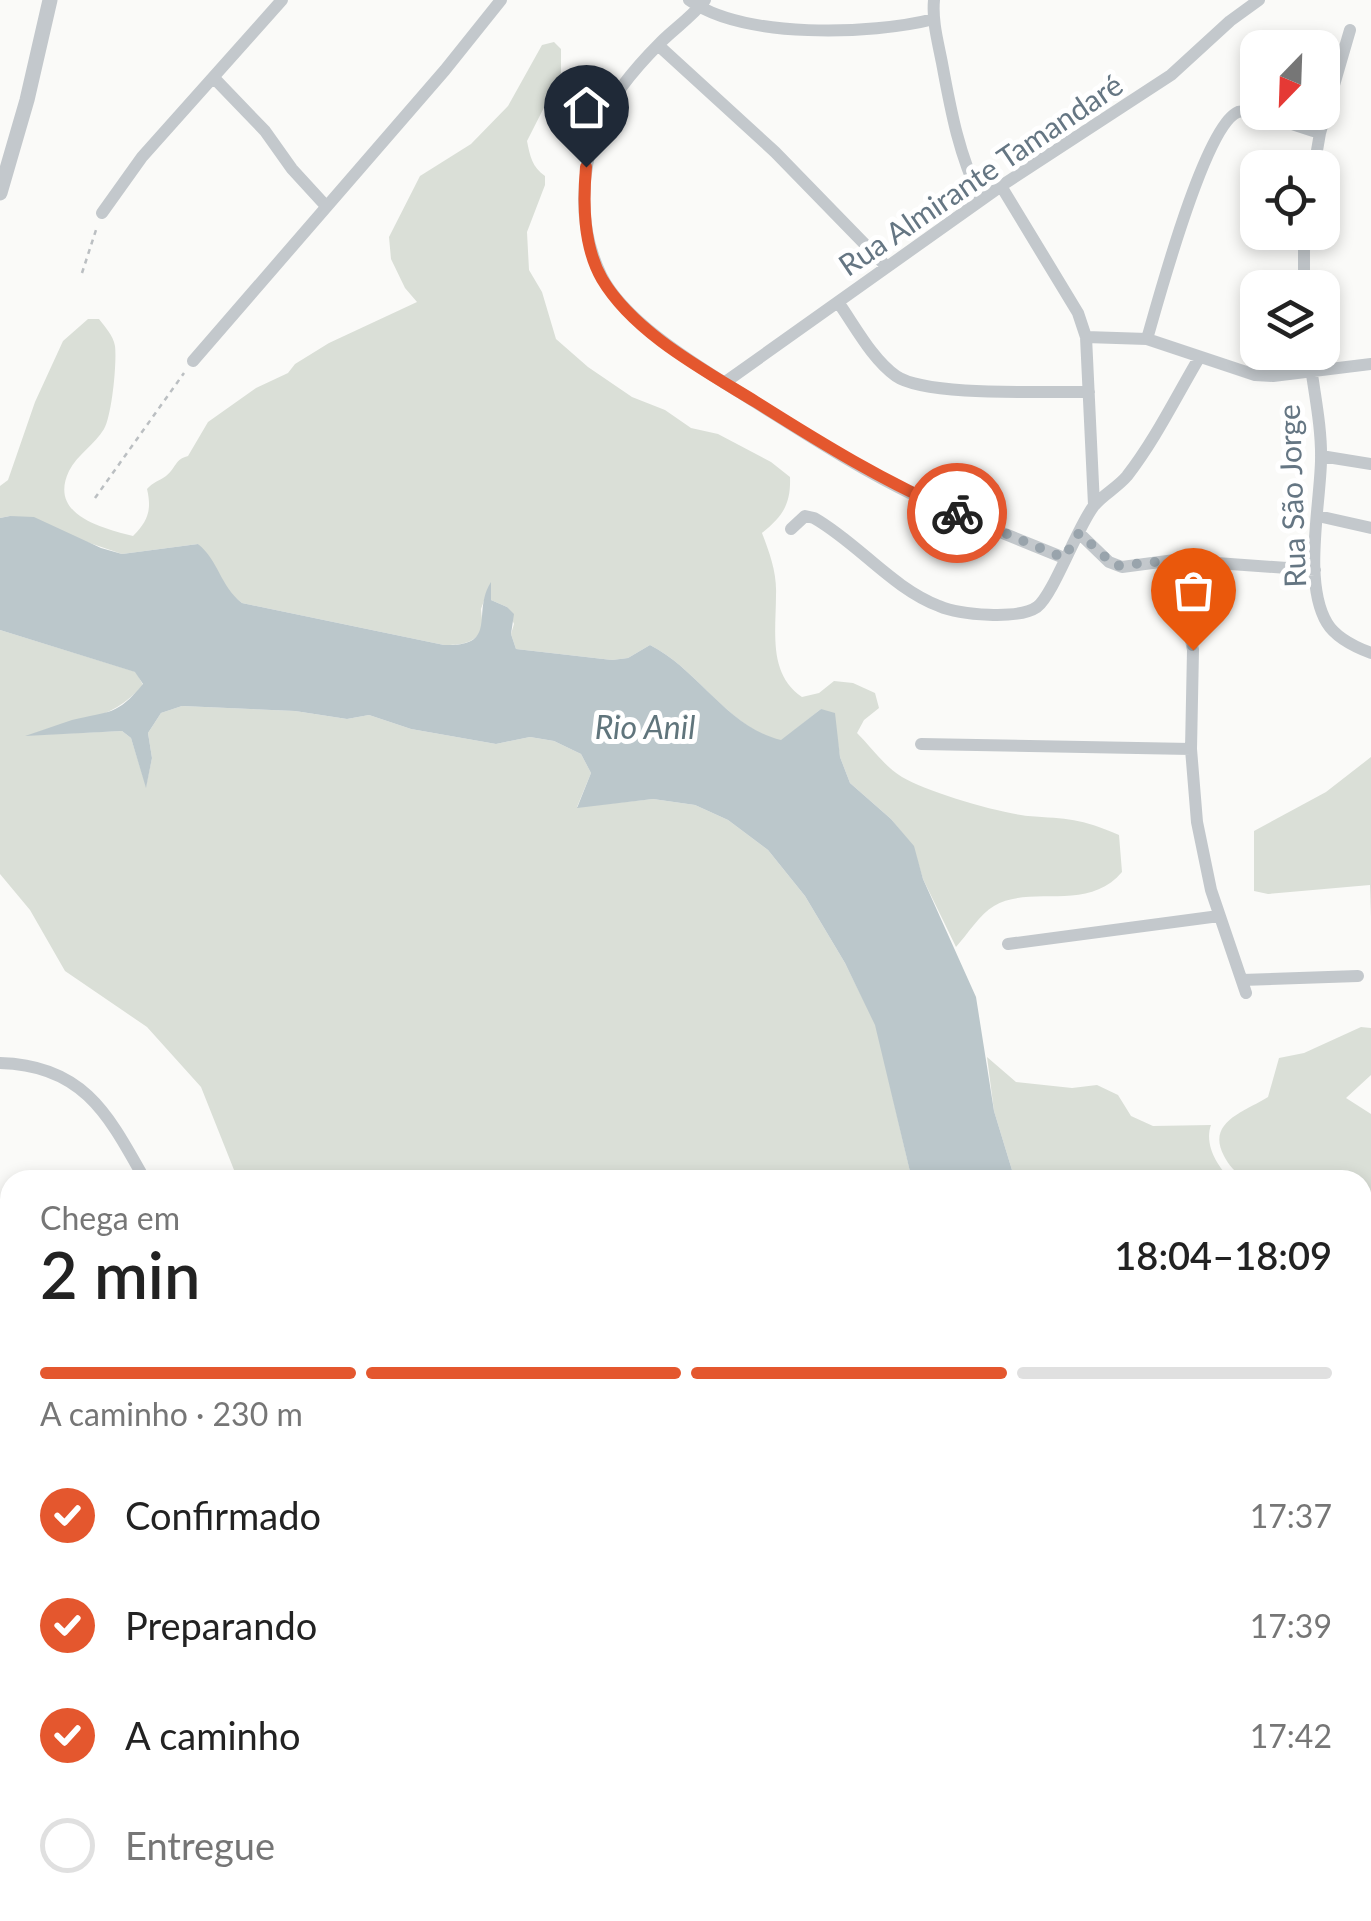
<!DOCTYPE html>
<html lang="pt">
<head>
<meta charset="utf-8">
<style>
	body { margin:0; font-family:Lato,sans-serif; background:#f2f2f2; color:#222; height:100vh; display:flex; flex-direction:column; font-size:38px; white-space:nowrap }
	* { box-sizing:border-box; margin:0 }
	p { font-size:32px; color:#767676 }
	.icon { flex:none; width:55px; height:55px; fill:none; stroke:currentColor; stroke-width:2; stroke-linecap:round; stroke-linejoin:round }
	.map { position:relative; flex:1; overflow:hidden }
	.drawer { position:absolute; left:0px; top:1170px; width:1372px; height:752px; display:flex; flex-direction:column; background:#fff; border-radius:30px 30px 0 0; box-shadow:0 5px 15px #0003 }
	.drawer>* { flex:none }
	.needle { width:65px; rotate:203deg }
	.controls { position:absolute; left:1240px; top:30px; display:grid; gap:20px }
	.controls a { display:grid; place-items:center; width:100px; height:100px; border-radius:20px; background:#fff; box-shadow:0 5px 15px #0003; font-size:50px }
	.pin { position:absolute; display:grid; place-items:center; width:85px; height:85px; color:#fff; margin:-102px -42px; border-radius:50% 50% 50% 0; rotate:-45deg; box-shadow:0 0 10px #0007 }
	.pin .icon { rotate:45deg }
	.courier { position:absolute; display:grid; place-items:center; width:100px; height:100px; margin:-50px; border:8px solid #e4572e; border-radius:50%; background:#fff; color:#222; box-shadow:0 2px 12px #0007 }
	.summary em { font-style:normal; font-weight:600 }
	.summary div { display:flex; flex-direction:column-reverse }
	.summary { display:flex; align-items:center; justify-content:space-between; height:170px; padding:0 40px }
	h1 { font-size:65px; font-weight:600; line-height:75px }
	.bar { display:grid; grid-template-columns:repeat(4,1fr); gap:15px 10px; align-content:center; height:120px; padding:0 40px }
	.bar i { height:12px; border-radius:8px; background:#e0e0e0 }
	.bar .active { background:#e4572e }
	.bar p { grid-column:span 4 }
	ol { padding:0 40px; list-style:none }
	li { display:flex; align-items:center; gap:30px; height:110px }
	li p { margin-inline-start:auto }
	li .icon { padding:10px; border-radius:50%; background:#e4572e; color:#fff; stroke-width:4 }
	li:last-child { color:#767676 }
	li i { width:55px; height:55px; border:5px solid #e0e0e0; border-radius:50% }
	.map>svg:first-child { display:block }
</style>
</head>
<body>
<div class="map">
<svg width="1371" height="1921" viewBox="0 0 1371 1921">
	<rect width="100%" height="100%" fill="#fafaf8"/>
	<path fill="#dadfd7" d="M554,42l7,7v25l-34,67c3,15 5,26 18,35v9l-18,47 2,38 13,22 14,47 32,28 44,30 33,13 26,18 27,6 53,28 19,15c1,27 -7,39 -28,56 8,21 15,40 14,62 0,37 -8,79 26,102l17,-4 15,-12 19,2 22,10 4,15 -15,12 -7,13c14,14 28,34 45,44 25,15 97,36 126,39 40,3 52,2 91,19l3,37c-34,41 -92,12 -128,34 -14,8 -27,29 -38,41l-33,-68 -10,-33 -22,-27 -41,-36 -10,-26 -4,-26 -15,-22 -40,32c-54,-14 -82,-71 -131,-96l-22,13 -16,2 -96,-11 -5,-15 3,-10 -7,-17 -16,-7 -1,-16 -9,25 2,21c-11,14 -22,15 -39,15l-202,-42 -14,-11 -30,-48 -76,10 -112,-38 -10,2v-32l8,-6 27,-78 28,-61 25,-22h11c6,8 14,16 16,27 2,16 -3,69 -11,83 -9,15 -27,26 -35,42 -21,44 33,57 64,65 15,-15 19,-26 14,-47 6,-7 12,-8 19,-13 10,-8 9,-17 22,-20l20,-34 48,-34 32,-15 7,-9 34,-21 88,-41 -12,-14 -14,-29 -2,-22 31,-61 51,-32 37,-38 34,-61z
		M0,630l136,42 7,13c-35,40 -66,31 -112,50l91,-4 9,7 15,48 6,-28 -4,-25 13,-20 21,-7 113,5 52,8 22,-4 42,14 85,15 34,-7 24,4 27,13 10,19 -14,34 76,-8 42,6 33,15 40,30 37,46 40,67 31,62 36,155h-674l-37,-93 -54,-60 -82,-56 -35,-61 -30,-36z
		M1371,757v160l-1,-32 -102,9 -14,-3v-60l72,-39z
		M1361,1027l10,1v47l-25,23 25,16v114l-8,-5 -1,-43c-21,0 -102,6 -117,-2 -9,-4 -17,-14 -21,-22 -18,-34 20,-44 44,-59l11,-39 25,-5z
		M987,1057l29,25 56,6 25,-3 21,10 13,21 22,10 58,-1c-7,19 6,42 21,55h-217l-21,-69z
		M0,1208l10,4v658l-10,11z
		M1362,1402l9,2v126l-8,-1z
		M167,1912h569l6,9h-580z"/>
	<path fill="#bbc7cb" d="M10,516l24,1 67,31 21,6 76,-10c21,17 22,42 44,59l202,42c56,2 27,-32 47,-63v18l16,7 7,7 -3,20 5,15 96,11 16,-2 22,-13c49,25 77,82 131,95l40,-31 14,4 5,44 10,26 41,36 23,27 9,33 53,118 18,114 21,69h-103l-37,-155 -30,-62 -40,-67 -37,-46 -40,-30 -33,-15 -42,-6 -76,9 14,-35 -10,-19 -27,-13 -24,-4 -34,7 -85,-15 -42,-14 -22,4 -52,-8 -113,-5 -21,7 -13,20 4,25 -6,30 -15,-50 -9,-7 -97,5c16,-5 31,-11 47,-16 37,-9 45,-4 71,-36l-8,-12 -135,-42v-112z
		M1362,1223l9,5v176l-9,-2z"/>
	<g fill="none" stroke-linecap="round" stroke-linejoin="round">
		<path stroke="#bbbfc2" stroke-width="2.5" stroke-dasharray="5 5" stroke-linecap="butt" d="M82,273l15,-46
			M95,498l89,-125"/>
		<path stroke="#c3c8cc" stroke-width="12" d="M689,0c54,39 182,35 245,19
			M705,0c-12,16 -30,28 -44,42 -24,24 -50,54 -63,85 -19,48 -19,102 3,148 23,47 95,90 138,117 58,36 116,75 177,104 48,22 99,42 148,62
			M934,0c-2,21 4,42 8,63 9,49 17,92 39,137
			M658,45l117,107 112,115
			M214,78l51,53 27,38 33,36
			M1314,168l6,-35 30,-103
			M1001,186l77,127 8,24 8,168
			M102,213l40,-56 140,-157
			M1304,288v-56
			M838,302c17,24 34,57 58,74 30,21 151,15 193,16
			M1086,337l61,2 108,36 18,1 98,-12
			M1147,339c11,-38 58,-214 91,-227 12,-4 66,17 82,21
			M1309,352c4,36 13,73 12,109 -1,45 -18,122 6,162 9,15 28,24 44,30
			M193,361l252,-291 56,-70
			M724,383l277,-197 170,-111 59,-54 29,-21
			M1321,456l50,8
			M1318,516l53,12
			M791,529l14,-13 9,2c44,25 78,70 125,88 21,9 79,14 98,1 16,-12 40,-79 56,-100 9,-12 24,-19 34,-31 28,-36 49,-79 72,-118
			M1079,533l30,29 13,5 53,-7 140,10
			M1175,560l18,90 -2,99 6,73 14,68 35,103
			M921,744l270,5
			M1008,944l211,-28
			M1242,980l116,-4
			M0,1063c84,2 109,53 145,117
			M1362,1640l9,2
			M1362,1792l9,3
			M764,1912l5,9
			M1011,1912l2,9
			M1160,1912l1,9
			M1260,1912l26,9
			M1226,1921l11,-9"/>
		<path stroke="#c3c8cc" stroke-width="15" d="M0,193l27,-93 23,-100"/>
	</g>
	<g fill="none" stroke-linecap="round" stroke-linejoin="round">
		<path stroke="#99a4ac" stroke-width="10" stroke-dasharray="0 18" d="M957,513l107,45 15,-25 36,33 60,-6 18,90"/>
		<path stroke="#e4572e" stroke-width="12" d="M586,167c-3,36 -3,79 16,112 32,54 102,91 154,123 65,41 130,81 201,111"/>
	</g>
	<g text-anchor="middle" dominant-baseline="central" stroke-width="10" stroke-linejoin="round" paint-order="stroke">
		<g font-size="30" fill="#657683" stroke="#fff">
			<text transform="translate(980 174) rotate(-34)">Rua Almirante Tamandaré</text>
			<text transform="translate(1291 496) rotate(-92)">Rua São Jorge</text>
		</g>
		<g font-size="32" font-style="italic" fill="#60757c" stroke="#fff">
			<text x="645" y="726">Rio Anil</text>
		</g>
	</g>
</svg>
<div class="controls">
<a><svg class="needle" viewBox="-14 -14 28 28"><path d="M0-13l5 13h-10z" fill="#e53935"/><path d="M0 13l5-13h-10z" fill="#767676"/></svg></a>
<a><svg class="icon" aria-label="locate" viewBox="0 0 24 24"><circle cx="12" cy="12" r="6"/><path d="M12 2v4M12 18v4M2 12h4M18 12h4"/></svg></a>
<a><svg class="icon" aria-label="layers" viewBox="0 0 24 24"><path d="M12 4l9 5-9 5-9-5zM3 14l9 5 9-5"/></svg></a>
</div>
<div class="pin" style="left:1193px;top:650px;background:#ea580c"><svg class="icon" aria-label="bag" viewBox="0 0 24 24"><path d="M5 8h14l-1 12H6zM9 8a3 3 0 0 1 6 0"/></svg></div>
<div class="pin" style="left:586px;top:167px;background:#1f2937"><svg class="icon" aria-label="home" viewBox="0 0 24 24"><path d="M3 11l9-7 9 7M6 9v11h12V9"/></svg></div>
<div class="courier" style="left:957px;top:513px"><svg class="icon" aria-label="bike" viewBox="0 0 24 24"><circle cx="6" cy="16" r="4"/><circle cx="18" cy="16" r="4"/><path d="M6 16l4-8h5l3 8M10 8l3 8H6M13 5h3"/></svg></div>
<section class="drawer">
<div class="summary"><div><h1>2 min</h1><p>Chega em</p></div><em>18:04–18:09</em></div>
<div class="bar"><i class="active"></i><i class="active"></i><i class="active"></i><i></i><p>A caminho · 230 m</p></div>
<ol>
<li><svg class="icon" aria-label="check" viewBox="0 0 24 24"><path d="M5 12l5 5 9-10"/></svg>Confirmado<p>17:37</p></li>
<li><svg class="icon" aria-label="check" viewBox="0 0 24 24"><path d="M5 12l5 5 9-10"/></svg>Preparando<p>17:39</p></li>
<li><svg class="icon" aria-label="check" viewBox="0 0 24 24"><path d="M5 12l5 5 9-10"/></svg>A caminho<p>17:42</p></li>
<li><i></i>Entregue</li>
</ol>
</section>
</div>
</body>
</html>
